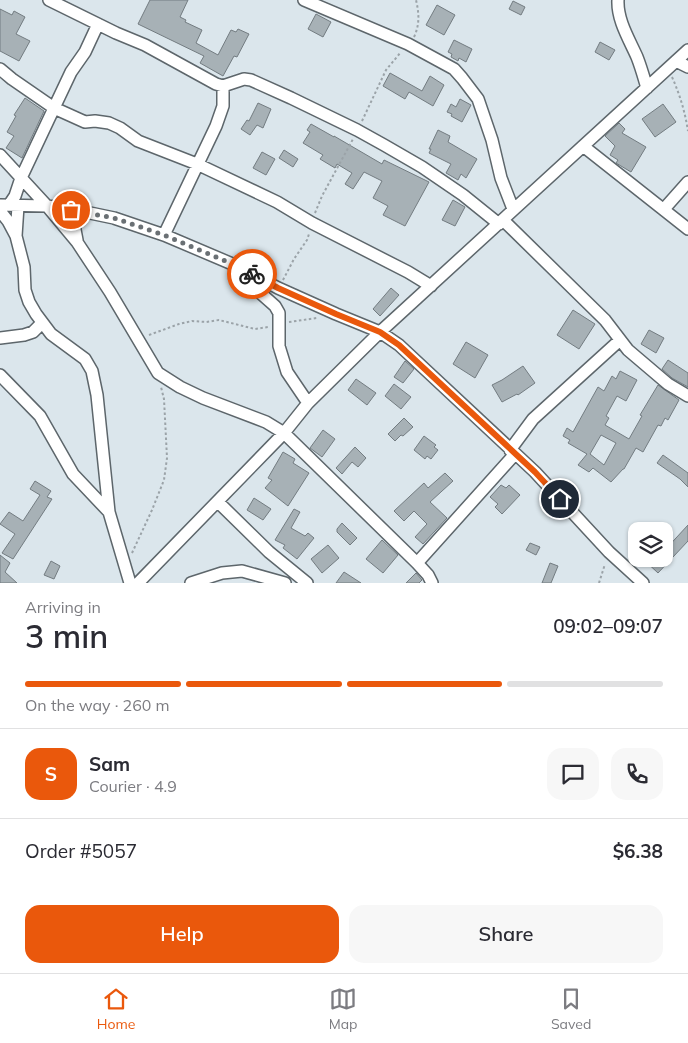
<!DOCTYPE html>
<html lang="en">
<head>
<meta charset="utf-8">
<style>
	body { margin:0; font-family:Mulish,sans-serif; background:#f7f7f7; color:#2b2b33; height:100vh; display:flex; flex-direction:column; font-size:19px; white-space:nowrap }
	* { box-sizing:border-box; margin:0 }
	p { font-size:16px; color:#7c7c81 }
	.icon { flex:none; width:28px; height:28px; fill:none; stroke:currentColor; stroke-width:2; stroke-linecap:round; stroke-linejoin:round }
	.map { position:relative; height:583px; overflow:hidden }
	.panel { display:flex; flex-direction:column; background:#fff; flex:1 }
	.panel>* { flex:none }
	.controls { position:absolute; left:628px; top:522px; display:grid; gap:10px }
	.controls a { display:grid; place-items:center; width:45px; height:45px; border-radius:10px; background:#fff; box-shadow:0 1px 4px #0004; font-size:25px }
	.pin { position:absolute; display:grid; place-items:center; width:42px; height:42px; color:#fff; margin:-21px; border:2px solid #fff; border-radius:50%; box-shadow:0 1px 5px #0007 }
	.courier { position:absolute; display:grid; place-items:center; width:50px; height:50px; margin:-25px; border:4px solid #ea580c; border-radius:50%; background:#fff; color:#222; box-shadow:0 1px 6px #0007 }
	.head em { font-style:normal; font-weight:600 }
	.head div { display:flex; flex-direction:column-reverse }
	.head { display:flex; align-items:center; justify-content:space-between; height:85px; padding:0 25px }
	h1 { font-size:32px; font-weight:600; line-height:38px }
	.bar { display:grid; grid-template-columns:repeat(4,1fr); gap:8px 5px; align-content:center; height:60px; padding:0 25px }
	.bar i { height:6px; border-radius:4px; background:#e1e1e2 }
	.bar .on { background:#ea580c }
	.bar p { grid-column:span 4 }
	.line { display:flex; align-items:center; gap:12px; padding:0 25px; border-top:1px solid #e1e1e2 }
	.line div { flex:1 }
	.round { display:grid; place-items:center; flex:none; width:52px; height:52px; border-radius:15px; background:#f7f7f7 }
	.cta { display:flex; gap:10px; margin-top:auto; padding:10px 25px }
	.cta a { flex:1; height:58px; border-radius:15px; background:#ea580c; color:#fff; font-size:20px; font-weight:600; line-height:58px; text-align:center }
	.cta a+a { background:#f7f7f7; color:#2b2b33 }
	.tabs { display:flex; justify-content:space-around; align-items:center; height:70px; border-top:1px solid #e1e1e2; background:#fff; font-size:14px; color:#7c7c81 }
	.tabs a { display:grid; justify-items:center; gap:2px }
	.tabs .on { color:#ea580c }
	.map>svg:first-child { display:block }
</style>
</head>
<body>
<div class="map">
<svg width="688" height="583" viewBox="0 0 688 583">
	<rect width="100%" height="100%" fill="#dbe6ec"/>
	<path fill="#a7b1b6" stroke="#737c81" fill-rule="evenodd" d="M150,0h38l-8,17 6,3 -1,2 17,8 -6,13 22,12 13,-25 5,2 2,-3 11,5 -12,23 -3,-1 -11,20 -23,-13 4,-7 -66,-32z
		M513,1l12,6 -4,8 -12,-6z
		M437,5l18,10 -11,20 -18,-10z
		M0,9l12,6 2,-4 11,6 -9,17 14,7 -11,20 -19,-10z
		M316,14l15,8 -8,15 -15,-8z
		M454,40l18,9 -6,13 -7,-4 -1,3 -7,-4 1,-3 -4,-2z
		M600,42l15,8 -6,10 -14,-8z
		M390,73l32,18 8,-15 14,9 -11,21 -24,-14 -4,7 -22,-13z
		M25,98l19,13 -22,47 -16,-10 8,-12 -7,-4 9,-16 -2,-1z
		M460,99l11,6 -9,17 -11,-6 1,-2 -5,-2 4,-8 5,3z
		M258,103l13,6 -8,19 -6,-3 -7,10 -9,-6 6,-9 2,1z
		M663,104l13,18 -21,15 -13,-18z
		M619,123l6,6 -3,4 24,14 -15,25 -15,-9 2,-3 -8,-5 5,-9 -10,-10z
		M311,124l23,13v-1l48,28 2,-4 45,22 -24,44 -22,-11 5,-9 -15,-8 9,-17 -18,-9 -11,17 -8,-5 7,-11 -15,-9 -2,4 -15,-9 3,-4 -20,-12 7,-11 -3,-2z
		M438,130l12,6 -2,6 29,17 -11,19 -5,-4 -3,6 -12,-7 5,-9 -22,-11 2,-4h-2z
		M284,150l14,9 -5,8 -14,-9z
		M262,152l13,7 -9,16 -13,-7z
		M453,200l12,7 -10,19 -13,-6z
		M391,288l8,7 -19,21 -7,-7z
		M573,310l22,14 -16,25 -22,-14z
		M649,330l15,8 -8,15 -15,-9z
		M466,342l22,13 -13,23 -22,-14z
		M668,360l20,13v14l-16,-9 -10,-9z
		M405,361l9,8 -11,14 -9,-6z
		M523,366l12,17 -17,12 -1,-1 -15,8 -10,-17 10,-5z
		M620,371l17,9 -11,21 -9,-5 -11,20 3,2 -4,7 24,14 13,-23 -2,-1 18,-30 21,15 -11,20 -3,-2 -4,8 -3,-1 -15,27 -7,-4 -12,21h-1l-12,13 -18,-14 -4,4 -11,-7 9,-11 -19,-11 2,-3 -7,-4 4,-8 6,4 25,-45 6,4 8,-15 4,3zM601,435l15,8 -12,22 -14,-11z
		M356,379l20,14 -9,12 -19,-15z
		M394,384l17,13 -10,12 -16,-13z
		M404,418l9,9 -10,9 -2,-1 -6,6 -7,-7z
		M323,430l12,9 -13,18 -12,-9z
		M424,436l12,9 -2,2 4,3 -7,9 -4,-3 -2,3 -11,-9z
		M355,447l11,11 -8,9 -6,-5 -10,12 -6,-6z
		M283,452l12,7 -2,4 16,10 -21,33 -23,-18 7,-8 -4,-2z
		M663,455l25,18v14l-8,-8 -23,-16z
		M445,473l8,8 -23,21 17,16 -24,26 -8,-7 12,-13 -13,-13 -10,10 -10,-10 30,-28 4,5z
		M35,481l16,10 -4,6 5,2 -39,60 -11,-6 13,-19 -15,-10 9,-12 14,9 17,-26 -10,-6z
		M501,485l5,3 3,-3 11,10 -18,19 -7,-7 3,-3 -8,-7z
		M254,498l17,11 -8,11 -16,-10z
		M294,509l6,3 -9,16 14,8 3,-3 6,5 -17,21 -14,-11 2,-3 -10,-5z
		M342,523l15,15 -7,7 -13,-13v-3z
		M688,525v16l-30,32 -15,-14h21v-8z
		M382,540l16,15 -15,18 -17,-14z
		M530,543l10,4 -4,8 -10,-5z
		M328,545l11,13 -17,15 -11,-14z
		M0,555l10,8 -5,9 12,11h-17z
		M51,561l9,5 -6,13 -10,-4z
		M550,563l8,3 -7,17h-9z
		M344,572l17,11h-25z
		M416,573l6,7 -3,3h-13z"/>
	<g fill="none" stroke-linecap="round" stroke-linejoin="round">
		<defs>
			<path id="minor" d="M49,0l67,33 29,12 71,39 7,2 21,-7 7,1 40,18 66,32 27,15 38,22 41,28 36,29
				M304,0l104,44 46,25 8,9 16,21 14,41 9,38 12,31
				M618,0c-1,20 11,39 19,57 4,10 7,21 10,31
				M676,61l12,6
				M0,69l12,10 42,29 17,-36 14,-20 13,-28
				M583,146l105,83
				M0,155l47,51 30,36 33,50 48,81 22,14 23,11 63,24 18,11 133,130 11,12 4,8
				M0,205l47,1 24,3 43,9 50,17 73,31 41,22 58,26 44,18 19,13 136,127 74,80 34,31
				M9,205l6,-9 6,-18 33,-70 31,14 10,-1 14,2 11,5 18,13 59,23 80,38 35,21 96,49 23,14
				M71,209l6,31
				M664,209l24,-27
				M0,211l8,10 8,15 8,31 1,23 4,12 7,12 15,20 34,25 7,12 5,24 12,117 21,71
				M503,220l102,100 23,30 40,34 20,12
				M164,235l52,-109 7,-20v-20
				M16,236l2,-30
				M242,272l15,18 18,16 4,7v33l8,26 21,31
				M0,338l24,-3 9,-3 9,-9
				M0,375l40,41 33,58 36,38
				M510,450l23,-31 87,-79
				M218,502l51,50 38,31
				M417,563l98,-109
				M138,583l146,-150 24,-30 72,-71 308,-282
				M191,583l31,-10 20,-2 43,12"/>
		</defs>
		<use href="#minor" stroke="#5d666b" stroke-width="14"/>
		<path stroke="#9ba3a8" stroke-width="2" stroke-dasharray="2.5 2.5" stroke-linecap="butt" d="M414,37c6,-13 5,-24 2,-37
			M672,77c8,18 13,35 16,54
			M362,121l24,-51 15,-18
			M315,213l7,-17 31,-57
			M283,280l11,-21 13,-19 2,-6
			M289,322l28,-4
			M149,335l30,-11 13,-3 14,1 13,-2 36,9 13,-2
			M132,553l20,-43 12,-30 3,-22 -3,-59 -3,-12
			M599,583l6,-19"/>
		<use href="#minor" stroke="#fff" stroke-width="11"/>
	</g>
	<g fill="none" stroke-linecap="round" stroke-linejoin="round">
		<path stroke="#6a7074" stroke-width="5" stroke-dasharray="0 9" d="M71,210l43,8 50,17 73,31 15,8"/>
		<path stroke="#ea580c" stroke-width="6" d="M252,274l26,14 58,26 44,18 19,13 136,127 25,27"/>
	</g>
</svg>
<div class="controls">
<a><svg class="icon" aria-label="layers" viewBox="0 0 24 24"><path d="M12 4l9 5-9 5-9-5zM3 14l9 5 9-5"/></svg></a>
</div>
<div class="pin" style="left:71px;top:210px;background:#ea580c"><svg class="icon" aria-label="bag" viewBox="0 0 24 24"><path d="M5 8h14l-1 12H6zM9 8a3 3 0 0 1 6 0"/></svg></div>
<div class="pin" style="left:560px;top:499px;background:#1f2937"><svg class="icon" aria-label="home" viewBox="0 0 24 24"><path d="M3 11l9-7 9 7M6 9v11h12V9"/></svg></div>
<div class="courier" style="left:252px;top:274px"><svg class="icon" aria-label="bike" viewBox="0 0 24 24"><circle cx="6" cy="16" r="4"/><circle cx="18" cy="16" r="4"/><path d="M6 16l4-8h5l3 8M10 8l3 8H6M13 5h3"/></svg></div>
</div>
<section class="panel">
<div class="head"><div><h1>3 min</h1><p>Arriving in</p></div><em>09:02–09:07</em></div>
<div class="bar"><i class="on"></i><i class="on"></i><i class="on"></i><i></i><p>On the way · 260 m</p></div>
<div class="line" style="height:90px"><b class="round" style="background:#ea580c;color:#fff">S</b><div><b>Sam</b><p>Courier · 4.9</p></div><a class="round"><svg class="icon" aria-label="chat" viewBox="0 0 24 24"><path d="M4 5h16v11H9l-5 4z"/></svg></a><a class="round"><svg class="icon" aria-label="phone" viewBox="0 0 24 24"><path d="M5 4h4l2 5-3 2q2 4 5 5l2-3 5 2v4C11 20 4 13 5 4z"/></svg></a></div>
<div class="line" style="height:65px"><div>Order #5057</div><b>$6.38</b></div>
<div class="cta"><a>Help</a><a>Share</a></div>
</section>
<nav class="tabs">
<a class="on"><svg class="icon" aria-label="home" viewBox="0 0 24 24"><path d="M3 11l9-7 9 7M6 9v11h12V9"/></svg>Home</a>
<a><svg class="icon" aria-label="map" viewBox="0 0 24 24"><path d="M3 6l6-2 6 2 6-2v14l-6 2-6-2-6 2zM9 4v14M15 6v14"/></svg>Map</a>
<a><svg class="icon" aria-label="saved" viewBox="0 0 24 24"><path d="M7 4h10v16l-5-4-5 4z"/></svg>Saved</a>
</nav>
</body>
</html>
